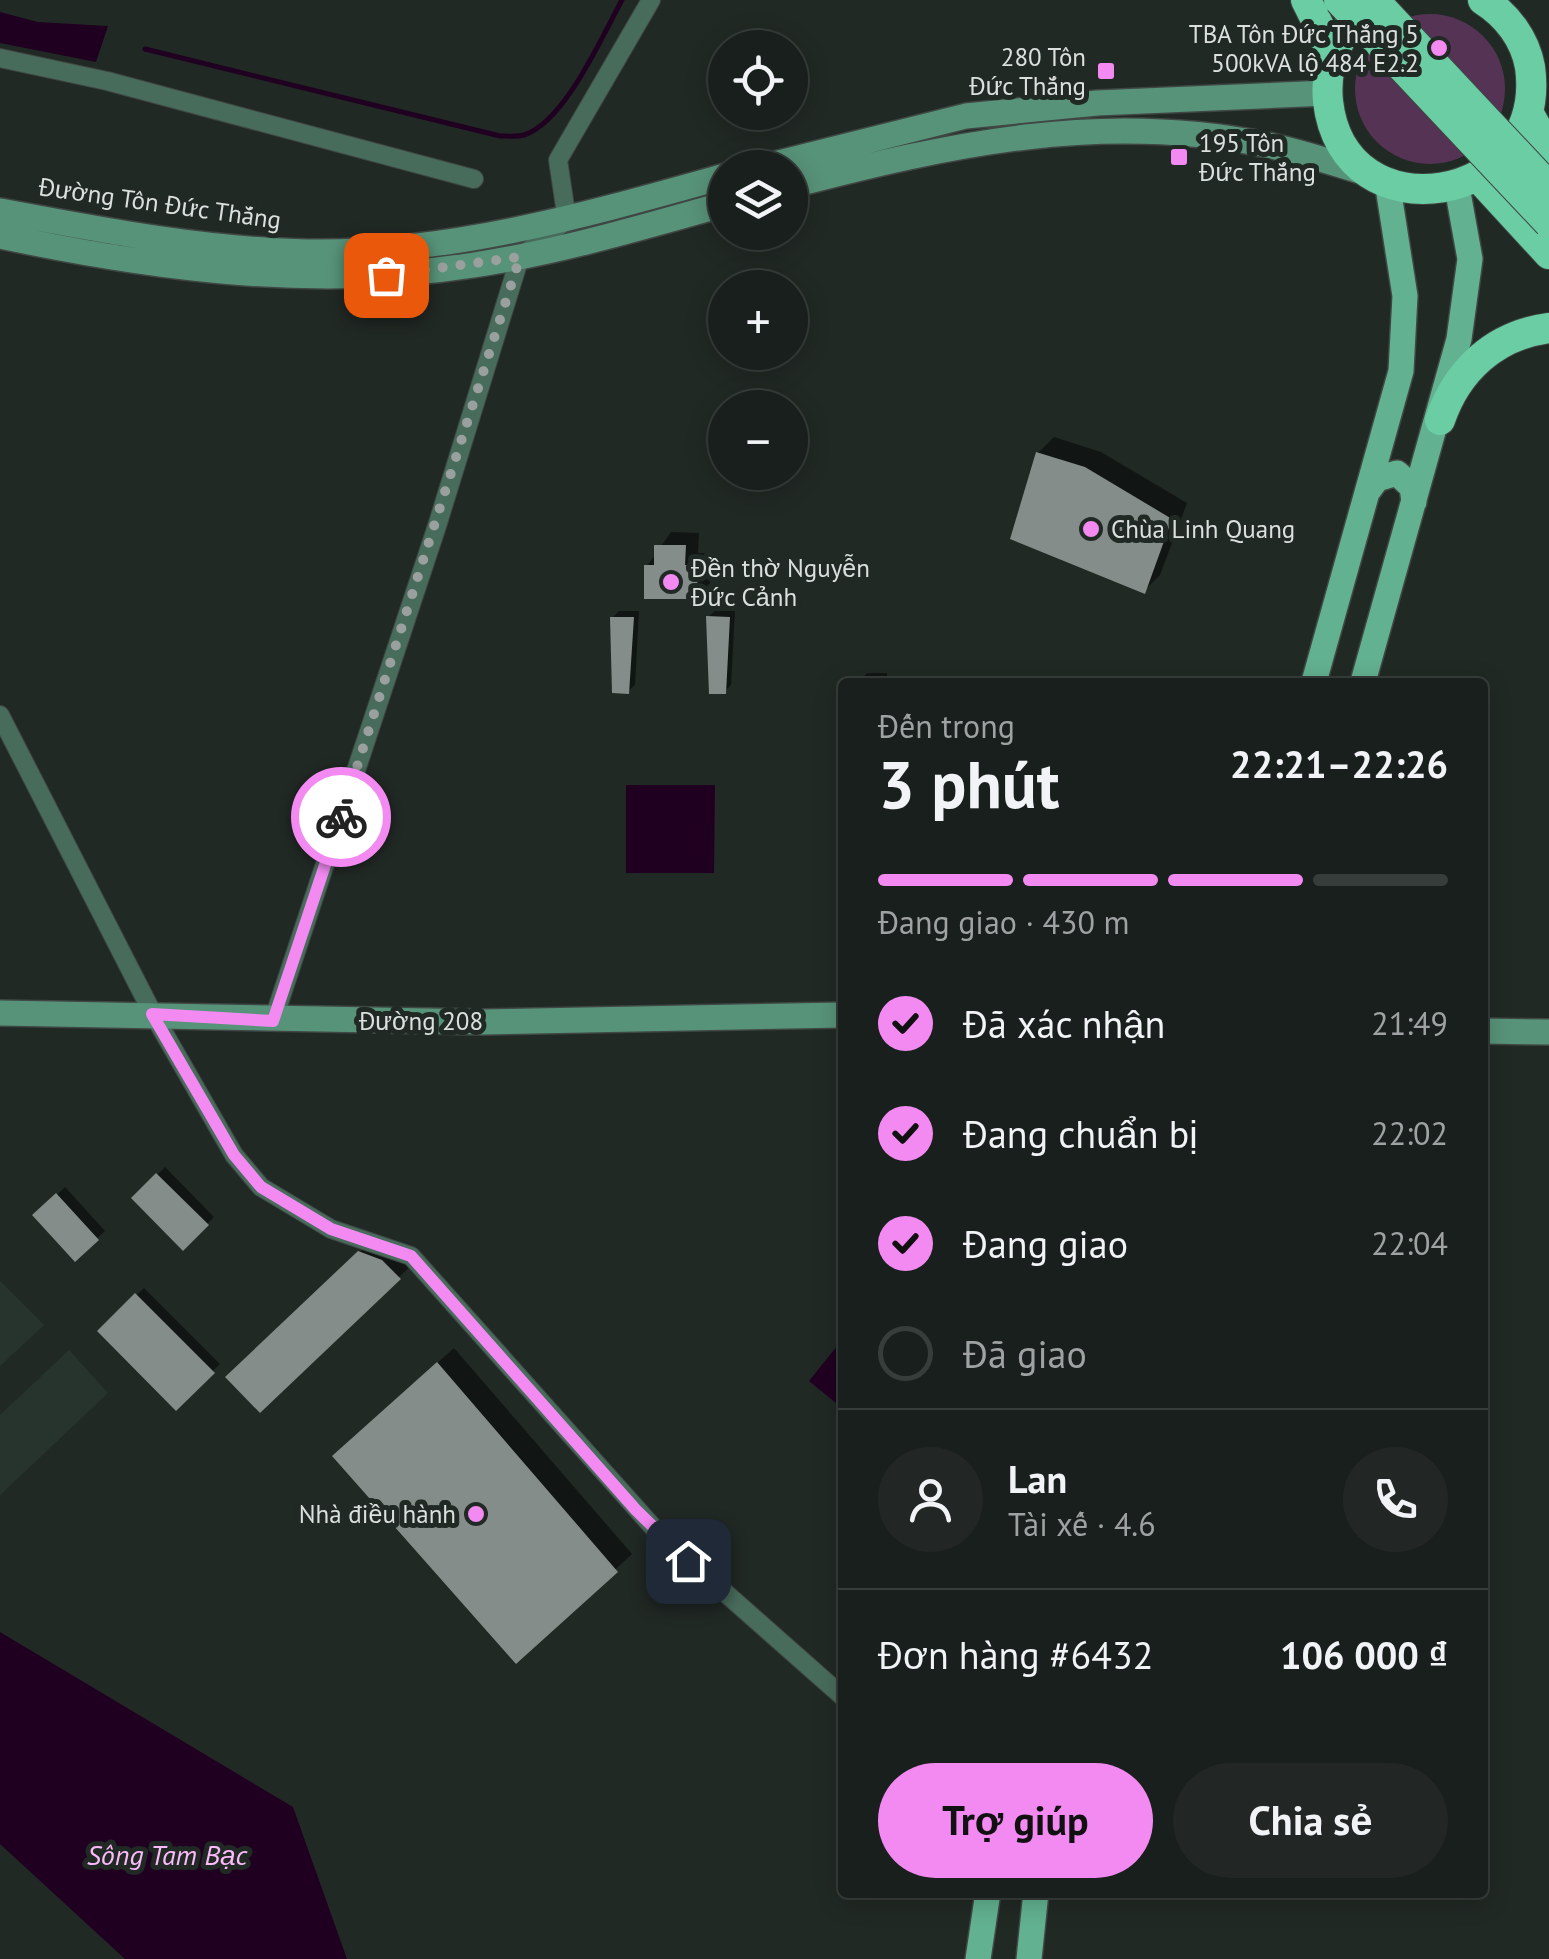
<!DOCTYPE html>
<html lang="vi">
<head>
<meta charset="utf-8">
<style>
	body { margin:0; font-family:"PT Sans",sans-serif; background:#222725; color:#f1f3f6; height:100vh; display:flex; flex-direction:column; font-size:38px; white-space:nowrap }
	* { box-sizing:border-box; margin:0 }
	p { font-size:32px; color:#9fa2a3 }
	.icon { flex:none; width:55px; height:55px; fill:none; stroke:currentColor; stroke-width:2; stroke-linecap:round; stroke-linejoin:round }
	.map { position:relative; flex:1; overflow:hidden }
	.drawer { position:absolute; left:838px; top:678px; width:650px; height:1220px; display:flex; flex-direction:column; background:#191f1c; border-radius:10px; box-shadow:0 5px 25px #0003,0 0 0 2px #373d3b }
	.drawer>* { flex:none }
	.controls { position:absolute; left:708px; top:30px; display:grid; gap:20px }
	.controls a { display:grid; place-items:center; width:100px; height:100px; border-radius:50%; background:#191f1c; box-shadow:0 5px 25px #0003,0 0 0 2px #373d3b; font-size:50px }
	.pin { position:absolute; display:grid; place-items:center; width:85px; height:85px; color:#fff; margin:-42px; border-radius:20px; box-shadow:0 5px 15px #0006 }
	.courier { position:absolute; display:grid; place-items:center; width:100px; height:100px; margin:-50px; border:8px solid #f38af2; border-radius:50%; background:#fff; color:#222; box-shadow:0 2px 12px #0007 }
	.summary em { font-style:normal; font-weight:600 }
	.summary div { display:flex; flex-direction:column-reverse }
	.summary { display:flex; align-items:center; justify-content:space-between; height:170px; padding:0 40px }
	h1 { font-size:65px; font-weight:600; line-height:75px }
	.bar { display:grid; grid-template-columns:repeat(4,1fr); gap:15px 10px; align-content:center; height:120px; padding:0 40px }
	.bar i { height:12px; border-radius:8px; background:#373d3b }
	.bar .active { background:#f38af2 }
	.bar p { grid-column:span 4 }
	.line { display:flex; align-items:center; gap:25px; padding:0 40px; border-top:2px solid #373d3b }
	.line div { flex:1 }
	.round { display:grid; place-items:center; flex:none; width:105px; height:105px; border-radius:52px; background:#222725 }
	ol { padding:0 40px; list-style:none }
	li { display:flex; align-items:center; gap:30px; height:110px }
	li p { margin-inline-start:auto }
	li .icon { padding:10px; border-radius:50%; background:#f38af2; color:#111; stroke-width:4 }
	li:last-child { color:#9fa2a3 }
	li i { width:55px; height:55px; border:5px solid #373d3b; border-radius:50% }
	.cta { display:flex; gap:20px; margin-top:auto; padding:20px 40px }
	.cta a { flex:1; height:115px; border-radius:60px; background:#f38af2; color:#111; font-size:40px; font-weight:600; line-height:115px; text-align:center }
	.cta a+a { background:#222725; color:#f1f3f6 }
	.map>svg:first-child { display:block }
</style>
</head>
<body>
<div class="map">
<svg width="1549" height="1959" viewBox="0 0 1549 1959">
	<rect width="100%" height="100%" fill="#212925"/>
	<path fill="#27342e" d="M0,1281l44,44 -44,41z
		M69,1350l39,43 -108,102v-80z"/>
	<path fill="#553354" d="M1355 89a75 75 0 1 1 150 0a75 75 0 1 1-150 0Z"/>
	<path fill="#200021" d="M0,12l38,10 70,4 -12,36 -96,-19z
		M626,785h89l-1,88h-88z
		M842,1340v68l-33,-27z
		M0,1632l293,175 54,152h-222l-125,-115z"/>
	<path fill="#0007" d="M1054,437l47,15 86,51 -27,72 -16,16 -106,-138z
		M671,532l28,1 -1,20h13l-1,30 -14,14 -49,-31z
		M619,611h20l-4,74 -7,6 -16,-73z
		M715,611h20l-4,74 -6,6 -17,-74z
		M867,673h20v9h-28z
		M165,1167l49,50 -31,31 -49,-50z
		M65,1187l40,44 -30,27 -39,-43z
		M376,1237l39,25 -16,15 -154,84z
		M144,1288l76,76 -44,43 -76,-76z
		M454,1348l178,206 -116,107 -165,-221z"/>
	<g fill="none" stroke-linecap="round" stroke-linejoin="round">
		<path stroke="#200021" stroke-width="5" d="M145,49l355,87c7,0 17,1 24,-1 41,-13 78,-99 98,-135"/>
	</g>
	<path fill="#848d89" d="M1036,452l49,15 87,52 -27,75 -135,-55z
		M654,545h32l-1,20h13l-1,34h-53v-34h10z
		M706,616l24,1 -4,77h-17z
		M610,617h24l-5,77 -17,-1z
		M156,1173l53,52 -26,26 -52,-53z
		M56,1193l43,47 -24,22 -43,-47z
		M358,1251l24,9 19,19 -141,134 -35,-36z
		M135,1293l80,80 -39,38 -79,-80z
		M437,1362l181,210 -102,92 -184,-208z"/>
	<g fill="none" stroke-linecap="round" stroke-linejoin="round">
		<defs>
			<path id="street" d="M0,58l107,23 367,98
				M0,715l153,299 81,141 27,32 70,42 80,27 250,280 181,160
				M273,1021l164,-495 83,-269 47,-37 -9,-60 93,-160"/>
			<path id="secondary" d="M759,168l207,-52 131,-13 230,-10
				M790,186c160,-42 311,-75 477,-41 35,7 69,19 103,29
				M0,211c101,19 205,39 308,41 143,2 281,-38 417,-76
				M0,236c156,33 316,54 474,29 85,-13 169,-38 251,-61
				M0,1013l483,9 359,-7
				M1482,1031l67,1"/>
			<path id="primary" d="M1369,490l8,-11 20,-6 15,14 2,15
				M1314,682l87,-311 4,-75 -18,-115
				M1363,682l96,-343 11,-80 -13,-72
				M978,1959l10,-67
				M1029,1959l7,-67"/>
			<path id="highway" d="M1306,0l16,32 7,31
				M1375,2c-33,23 -51,58 -47,99 15,138 221,104 202,-34 -5,-28 -23,-52 -47,-67
				M1529,114l20,36
				M1480,179l69,75
				M1440,420c17,-50 55,-85 109,-92"/>
		</defs>
		<use href="#street" stroke="#3f4643" stroke-width="20"/>
		<use href="#secondary" stroke="#3f4643" stroke-width="28"/>
		<use href="#primary" stroke="#3f4643" stroke-width="28"/>
		<use href="#highway" stroke="#3f4643" stroke-width="32"/>
		<use href="#street" stroke="#486c5c" stroke-width="18"/>
		<use href="#secondary" stroke="#579379" stroke-width="25"/>
		<use href="#primary" stroke="#62b190" stroke-width="25"/>
		<use href="#highway" stroke="#6bcda4" stroke-width="30"/>
		<defs>
			<path id="highway-bridge" d="M1339,0l210,223
				M1374,0l175,187"/>
		</defs>
		<use href="#highway-bridge" stroke="#3f4643" stroke-width="32" stroke-linecap="butt"/>
		<use href="#highway-bridge" stroke="#6bcda4" stroke-width="30"/>
	</g>
	<g fill="none" stroke-linecap="round" stroke-linejoin="round">
		<path stroke="#9aa09d" stroke-width="10" stroke-dasharray="0 18" d="M341,817l179,-560 -134,18"/>
		<path stroke="#f38af2" stroke-width="12" d="M341,817l-68,204 -121,-7 82,141 27,32 70,42 80,27 225,254 52,51"/>
	</g>
	<g fill="#f38af2" stroke="#212925" stroke-width="4">
		<circle cx="1439" cy="48" r="10"/>
		<rect x="1096" y="61" width="20" height="20" rx="5"/>
		<rect x="1169" y="147" width="20" height="20" rx="5"/>
		<circle cx="1091" cy="529" r="10"/>
		<circle cx="671" cy="582" r="10"/>
		<circle cx="476" cy="1514" r="10"/>
	</g>
	<g text-anchor="middle" dominant-baseline="central" stroke-width="10" stroke-linejoin="round" paint-order="stroke">
		<g font-size="25" fill="#dbe0de" stroke="#212925" text-anchor="end">
			<text x="1419" y="34">TBA Tôn Đức Thắng 5<tspan x="1419" dy="29">500kVA lộ 484 E2.2</tspan></text>
			<text x="1086" y="57">280 Tôn<tspan x="1086" dy="29">Đức Thắng</tspan></text>
			<text x="1199" y="143" text-anchor="start">195 Tôn<tspan x="1199" dy="29">Đức Thắng</tspan></text>
			<text x="1111" y="529" text-anchor="start">Chùa Linh Quang</text>
			<text x="691" y="568" text-anchor="start">Đền thờ Nguyễn<tspan x="691" dy="29">Đức Cảnh</tspan></text>
			<text x="456" y="1514">Nhà điều hành</text>
		</g>
		<g font-size="25" fill="#dbe0de" stroke="#212925">
			<text transform="translate(160 203) rotate(8)">Đường Tôn Đức Thắng</text>
			<text x="421" y="1021">Đường 208</text>
		</g>
		<g font-size="28" font-style="italic" fill="#fcbafa" stroke="#212925">
			<text x="167" y="1854">Sông Tam Bạc</text>
		</g>
	</g>
</svg>
<div class="controls">
<a><svg class="icon" aria-label="locate" viewBox="0 0 24 24"><circle cx="12" cy="12" r="6"/><path d="M12 2v4M12 18v4M2 12h4M18 12h4"/></svg></a>
<a><svg class="icon" aria-label="layers" viewBox="0 0 24 24"><path d="M12 4l9 5-9 5-9-5zM3 14l9 5 9-5"/></svg></a>
<a>+</a>
<a>−</a>
</div>
<div class="pin" style="left:386px;top:275px;background:#ea580c"><svg class="icon" aria-label="bag" viewBox="0 0 24 24"><path d="M5 8h14l-1 12H6zM9 8a3 3 0 0 1 6 0"/></svg></div>
<div class="pin" style="left:688px;top:1561px;background:#1f2937"><svg class="icon" aria-label="home" viewBox="0 0 24 24"><path d="M3 11l9-7 9 7M6 9v11h12V9"/></svg></div>
<div class="courier" style="left:341px;top:817px"><svg class="icon" aria-label="bike" viewBox="0 0 24 24"><circle cx="6" cy="16" r="4"/><circle cx="18" cy="16" r="4"/><path d="M6 16l4-8h5l3 8M10 8l3 8H6M13 5h3"/></svg></div>
<section class="drawer">
<div class="summary"><div><h1>3 phút</h1><p>Đến trong</p></div><em>22:21–22:26</em></div>
<div class="bar"><i class="active"></i><i class="active"></i><i class="active"></i><i></i><p>Đang giao · 430 m</p></div>
<ol>
<li><svg class="icon" aria-label="check" viewBox="0 0 24 24"><path d="M5 12l5 5 9-10"/></svg>Đã xác nhận<p>21:49</p></li>
<li><svg class="icon" aria-label="check" viewBox="0 0 24 24"><path d="M5 12l5 5 9-10"/></svg>Đang chuẩn bị<p>22:02</p></li>
<li><svg class="icon" aria-label="check" viewBox="0 0 24 24"><path d="M5 12l5 5 9-10"/></svg>Đang giao<p>22:04</p></li>
<li><i></i>Đã giao</li>
</ol>
<div class="line" style="height:180px"><a class="round"><svg class="icon" aria-label="person" viewBox="0 0 24 24"><circle cx="12" cy="8" r="4"/><path d="M4 21q1-7 8-7t8 7"/></svg></a><div><b>Lan</b><p>Tài xế · 4.6</p></div><a class="round"><svg class="icon" aria-label="phone" viewBox="0 0 24 24"><path d="M5 4h4l2 5-3 2q2 4 5 5l2-3 5 2v4C11 20 4 13 5 4z"/></svg></a></div>
<div class="line" style="height:130px"><div>Đơn hàng #6432</div><b>106 000 ₫</b></div>
<div class="cta"><a>Trợ giúp</a><a>Chia sẻ</a></div>
</section>
</div>
</body>
</html>
